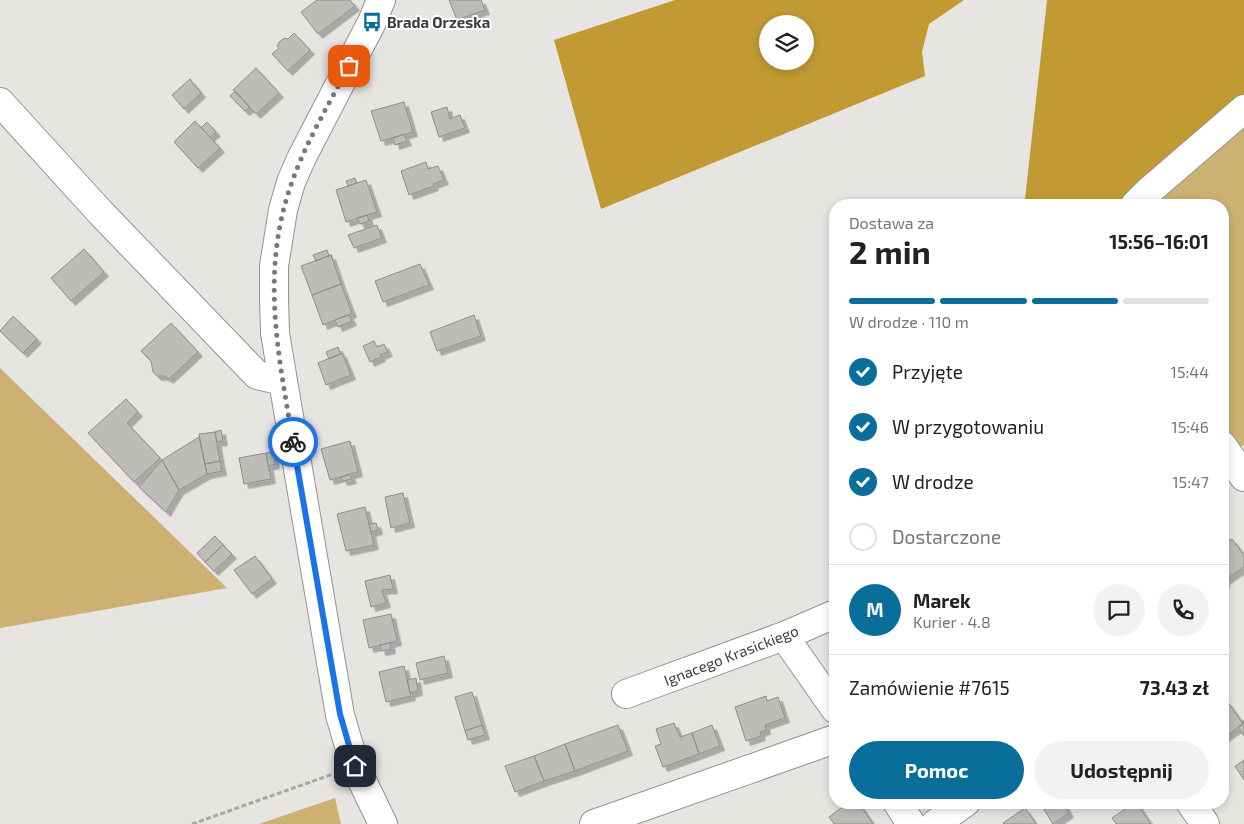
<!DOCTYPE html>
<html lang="pl">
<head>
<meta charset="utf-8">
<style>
	body { margin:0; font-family:"Exo 2",sans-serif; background:#f2f2f2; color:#222; height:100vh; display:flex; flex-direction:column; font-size:19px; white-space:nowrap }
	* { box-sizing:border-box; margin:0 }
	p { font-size:16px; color:#767676 }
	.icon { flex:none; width:28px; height:28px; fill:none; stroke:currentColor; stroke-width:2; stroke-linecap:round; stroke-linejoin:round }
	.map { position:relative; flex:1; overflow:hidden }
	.panel { position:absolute; left:829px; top:199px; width:400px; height:610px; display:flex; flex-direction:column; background:#fff; border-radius:20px; box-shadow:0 2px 8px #0003 }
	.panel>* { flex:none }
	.buttons { position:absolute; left:759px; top:15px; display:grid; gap:10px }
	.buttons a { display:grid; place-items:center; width:55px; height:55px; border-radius:50%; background:#fff; box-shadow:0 2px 8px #0003; font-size:25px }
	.pin { position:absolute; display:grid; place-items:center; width:42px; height:42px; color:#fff; margin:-21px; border-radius:10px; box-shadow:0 2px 8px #0006 }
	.courier { position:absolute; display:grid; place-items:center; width:50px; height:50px; margin:-25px; border:4px solid #1a73e8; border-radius:50%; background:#fff; color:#222; box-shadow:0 1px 6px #0007 }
	.head em { font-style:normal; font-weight:700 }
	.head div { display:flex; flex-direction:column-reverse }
	.head { display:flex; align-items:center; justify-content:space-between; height:85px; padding:0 20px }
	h1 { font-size:32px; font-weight:700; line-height:38px }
	.bar { display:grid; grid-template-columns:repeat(4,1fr); gap:8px 5px; align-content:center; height:60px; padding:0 20px }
	.bar i { height:6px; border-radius:4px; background:#e0e0e0 }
	.bar .selected { background:#0a6e9b }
	.bar p { grid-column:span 4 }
	.line { display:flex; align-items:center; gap:12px; padding:0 20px; border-top:1px solid #e0e0e0 }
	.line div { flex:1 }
	.round { display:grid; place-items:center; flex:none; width:52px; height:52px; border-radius:26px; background:#f2f2f2 }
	ol { padding:0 20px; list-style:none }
	li { display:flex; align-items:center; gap:15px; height:55px }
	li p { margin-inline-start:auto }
	li .icon { padding:5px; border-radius:50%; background:#0a6e9b; color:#fff; stroke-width:4 }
	li:last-child { color:#767676 }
	li i { width:28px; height:28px; border:2px solid #e0e0e0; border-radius:50% }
	.cta { display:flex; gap:10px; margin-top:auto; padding:10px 20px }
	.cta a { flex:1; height:58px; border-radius:30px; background:#0a6e9b; color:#fff; font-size:20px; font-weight:700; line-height:58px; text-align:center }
	.cta a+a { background:#f2f2f2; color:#222 }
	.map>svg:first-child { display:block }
</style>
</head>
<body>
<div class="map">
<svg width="1244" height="824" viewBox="0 0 1244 824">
	<defs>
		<filter id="shadow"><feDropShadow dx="4.5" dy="4.5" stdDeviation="0" flood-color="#0004"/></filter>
	</defs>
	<rect width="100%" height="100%" fill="#e6e5e2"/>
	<path fill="#cdb173" d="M1244,94v351l-21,11 -1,-251h-101z
		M0,368l227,220 -227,40z
		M335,798l6,26h-82z"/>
	<path fill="#c29a33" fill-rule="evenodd" d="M675,0h289l-35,24 -7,28 3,24 -324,133 -47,-169zM768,24h37v37h-37z
		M1047,0h197v94l-123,111h-94l-2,-6z"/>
	<path fill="#bdbcb9" stroke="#908e8c" filter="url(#shadow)" d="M317,0h33l5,6 -37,28 -17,-22z
		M449,0h32l4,10 -28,10z
		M294,33l16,17 -22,21 -16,-17 7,-6 -2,-2 3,-5 5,-3 3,1z
		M256,68l23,25 -23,21 -23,-24z
		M190,79l11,14 -17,16 -12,-14z
		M235,91l15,16 -5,4 -15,-15z
		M404,102l9,30 -32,9 -10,-30z
		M447,107l3,12 10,-4 5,13 -26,9 -8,-25z
		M195,121l25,27 -22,20 -24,-26z
		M207,122l9,10 -6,5 -9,-9z
		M404,134l3,7 -12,4 -2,-7z
		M426,162l2,7 10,-3 6,14 -11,4 1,2 -25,9 -8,-24z
		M355,178l2,5 -9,3 -2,-5z
		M366,180l11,32 -31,10 -10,-32z
		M367,215l2,6 -9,3 -3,-6z
		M377,225l5,13 -28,10 -6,-13z
		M84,249l20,23 -33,29 -20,-23z
		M327,250l2,6 -13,5 -3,-6z
		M331,255l10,29 -29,11 -11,-29z
		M420,264l9,21 -46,17 -8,-21z
		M341,284l11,29 -29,12 -11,-30z
		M349,315l3,6 -14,6 -3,-7z
		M474,315l7,21 -44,15 -7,-19z
		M13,316l24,23 -14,14 -23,-22z
		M171,323l27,29 -29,27 -5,-3h-7l-4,-4 -2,-11 -10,-10z
		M374,341l3,6 7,-3 4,8 -8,3 1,2 -11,5 -7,-16z
		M338,347l3,7 -12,5 -3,-7z
		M342,353l9,22 -25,10 -8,-22z
		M126,399l12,13 -11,11 33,35 -26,24 -46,-49z
		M221,430l2,11 -6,1 -2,-10z
		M215,432l5,29 -15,3 -6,-30z
		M199,437l8,37 -28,16 -17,-30z
		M350,441l8,31 -28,8 -9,-31z
		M273,452l2,12 -7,2 -2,-13z
		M266,453l5,26 -27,5 -5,-26z
		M162,460l17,30 -13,22 -27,-25z
		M220,461l2,10 -15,3 -2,-10z
		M350,474l2,5 -9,2 -2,-4z
		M403,493l7,30 -19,5 -6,-31z
		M365,507l9,38 -28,6 -9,-37z
		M376,523l2,7 -7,2 -2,-8z
		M1224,534l5,7 -7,5v-11z
		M215,536l8,9 -18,17 -8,-9z
		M1232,539l12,16v12l-19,13v4l-3,2v-40z
		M223,545l9,9 -18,17 -9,-9z
		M255,556l17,23 -20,15 -18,-24z
		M390,575l3,14 -11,1 4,13 -15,4 -6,-26z
		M391,614l6,27 -28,7 -6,-28z
		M390,643l1,6 -10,2 -1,-6z
		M444,656l4,17 -28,7 -4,-17z
		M404,666l7,30 -25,6 -7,-30z
		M416,678l2,13 -8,2 -3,-13z
		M472,692l10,33 -17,6 -10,-34z
		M766,696l1,5 11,-4 7,21 -20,7 1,5 -6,2 1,4 -15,5 -11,-34z
		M1227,701l16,23 -21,15v-35z
		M1244,720v16l-6,-9 5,-3 -1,-3z
		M674,723l6,14 12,-4 7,21 -36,13 -8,-21 6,-2 -5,-15z
		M482,725l3,10 -17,5 -3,-9z
		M618,725l10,26 -53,20 -10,-27z
		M712,725l8,21 -21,8 -7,-21z
		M565,744l10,27 -31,10 -10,-25z
		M534,756l10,25 -29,11 -10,-26z
		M1244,760v20l-9,-14z
		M849,802h9l15,22h-39l-5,-7z
		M1050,802h13l6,11 -16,11 -10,-16z
		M1135,802h1l15,22h-35l-4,-6z
		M1025,808l11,16h-32l-1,-1z"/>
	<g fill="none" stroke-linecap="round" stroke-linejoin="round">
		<defs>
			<path id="minor" d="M381,0l-9,22 -70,135 -11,25 -8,28 -9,56v32l1,35 8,48 57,334 15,51 28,58
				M0,102l100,110 157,163 26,6
				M1135,205l15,-15 94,-81
				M1222,445l22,32
				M784,636l51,73
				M626,694l158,-58 51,-22
				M897,802l14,22
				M1190,802l15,22
				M594,824l241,-85
				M935,824l31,-22"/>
		</defs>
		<use href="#minor" stroke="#949390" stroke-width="30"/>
		<path stroke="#a9a8a6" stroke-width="3" stroke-dasharray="5 2.5" stroke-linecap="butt" d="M192,824l141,-50"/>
		<use href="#minor" stroke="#fff" stroke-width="28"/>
	</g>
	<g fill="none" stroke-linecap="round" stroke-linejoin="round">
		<path stroke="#787876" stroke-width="5" stroke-dasharray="0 9" d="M293,442c-15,-90 -33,-171 -1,-260 14,-40 37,-78 57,-116"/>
		<path stroke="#1a73e8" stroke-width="6" d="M293,442l47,272 15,52"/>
	</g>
	<defs>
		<symbol id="bus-bare" viewBox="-9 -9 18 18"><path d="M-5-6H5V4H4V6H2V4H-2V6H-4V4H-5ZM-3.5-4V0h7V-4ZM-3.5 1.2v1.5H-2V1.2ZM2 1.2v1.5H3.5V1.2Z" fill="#0a6e9b" stroke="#fff" stroke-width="2.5" paint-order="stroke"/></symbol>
	</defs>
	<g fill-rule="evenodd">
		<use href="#bus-bare" x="358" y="8" width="28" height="28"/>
	</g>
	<g text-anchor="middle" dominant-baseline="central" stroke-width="4" stroke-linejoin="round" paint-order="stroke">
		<g font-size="15" font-weight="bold" fill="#3d3d3c" stroke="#fff" text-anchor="start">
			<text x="387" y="22">Brada Orzeska</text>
		</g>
		<g font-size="15" fill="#3d3d3c" stroke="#fff">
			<text transform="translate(731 655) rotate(-21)">Ignacego Krasickiego</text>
		</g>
	</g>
</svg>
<div class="buttons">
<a><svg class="icon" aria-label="layers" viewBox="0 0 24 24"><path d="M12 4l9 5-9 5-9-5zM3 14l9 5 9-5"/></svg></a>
</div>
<div class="pin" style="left:349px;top:66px;background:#ea580c"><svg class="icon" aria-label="bag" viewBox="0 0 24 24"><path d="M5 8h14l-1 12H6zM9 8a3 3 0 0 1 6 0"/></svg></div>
<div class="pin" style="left:355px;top:766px;background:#1f2937"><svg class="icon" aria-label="home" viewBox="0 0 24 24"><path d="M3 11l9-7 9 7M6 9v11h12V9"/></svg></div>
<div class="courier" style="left:293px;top:442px"><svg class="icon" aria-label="bike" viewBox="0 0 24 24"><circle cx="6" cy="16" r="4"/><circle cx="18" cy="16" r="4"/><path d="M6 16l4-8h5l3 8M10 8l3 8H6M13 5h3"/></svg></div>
<section class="panel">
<div class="head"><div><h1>2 min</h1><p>Dostawa za</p></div><em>15:56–16:01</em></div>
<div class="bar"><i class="selected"></i><i class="selected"></i><i class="selected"></i><i></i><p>W drodze · 110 m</p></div>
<ol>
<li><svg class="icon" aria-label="check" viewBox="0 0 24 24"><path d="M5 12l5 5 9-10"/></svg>Przyjęte<p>15:44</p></li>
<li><svg class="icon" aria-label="check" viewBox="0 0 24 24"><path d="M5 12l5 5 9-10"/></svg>W przygotowaniu<p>15:46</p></li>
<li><svg class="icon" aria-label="check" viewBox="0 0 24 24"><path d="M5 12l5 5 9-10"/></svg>W drodze<p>15:47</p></li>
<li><i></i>Dostarczone</li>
</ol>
<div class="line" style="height:90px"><b class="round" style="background:#0a6e9b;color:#fff">M</b><div><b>Marek</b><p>Kurier · 4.8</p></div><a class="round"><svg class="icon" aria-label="chat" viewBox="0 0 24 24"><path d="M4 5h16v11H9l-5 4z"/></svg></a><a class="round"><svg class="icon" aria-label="phone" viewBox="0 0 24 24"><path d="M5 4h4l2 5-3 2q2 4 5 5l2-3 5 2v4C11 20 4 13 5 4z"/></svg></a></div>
<div class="line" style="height:65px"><div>Zamówienie #7615</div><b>73.43 zł</b></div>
<div class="cta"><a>Pomoc</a><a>Udostępnij</a></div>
</section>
</div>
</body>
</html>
